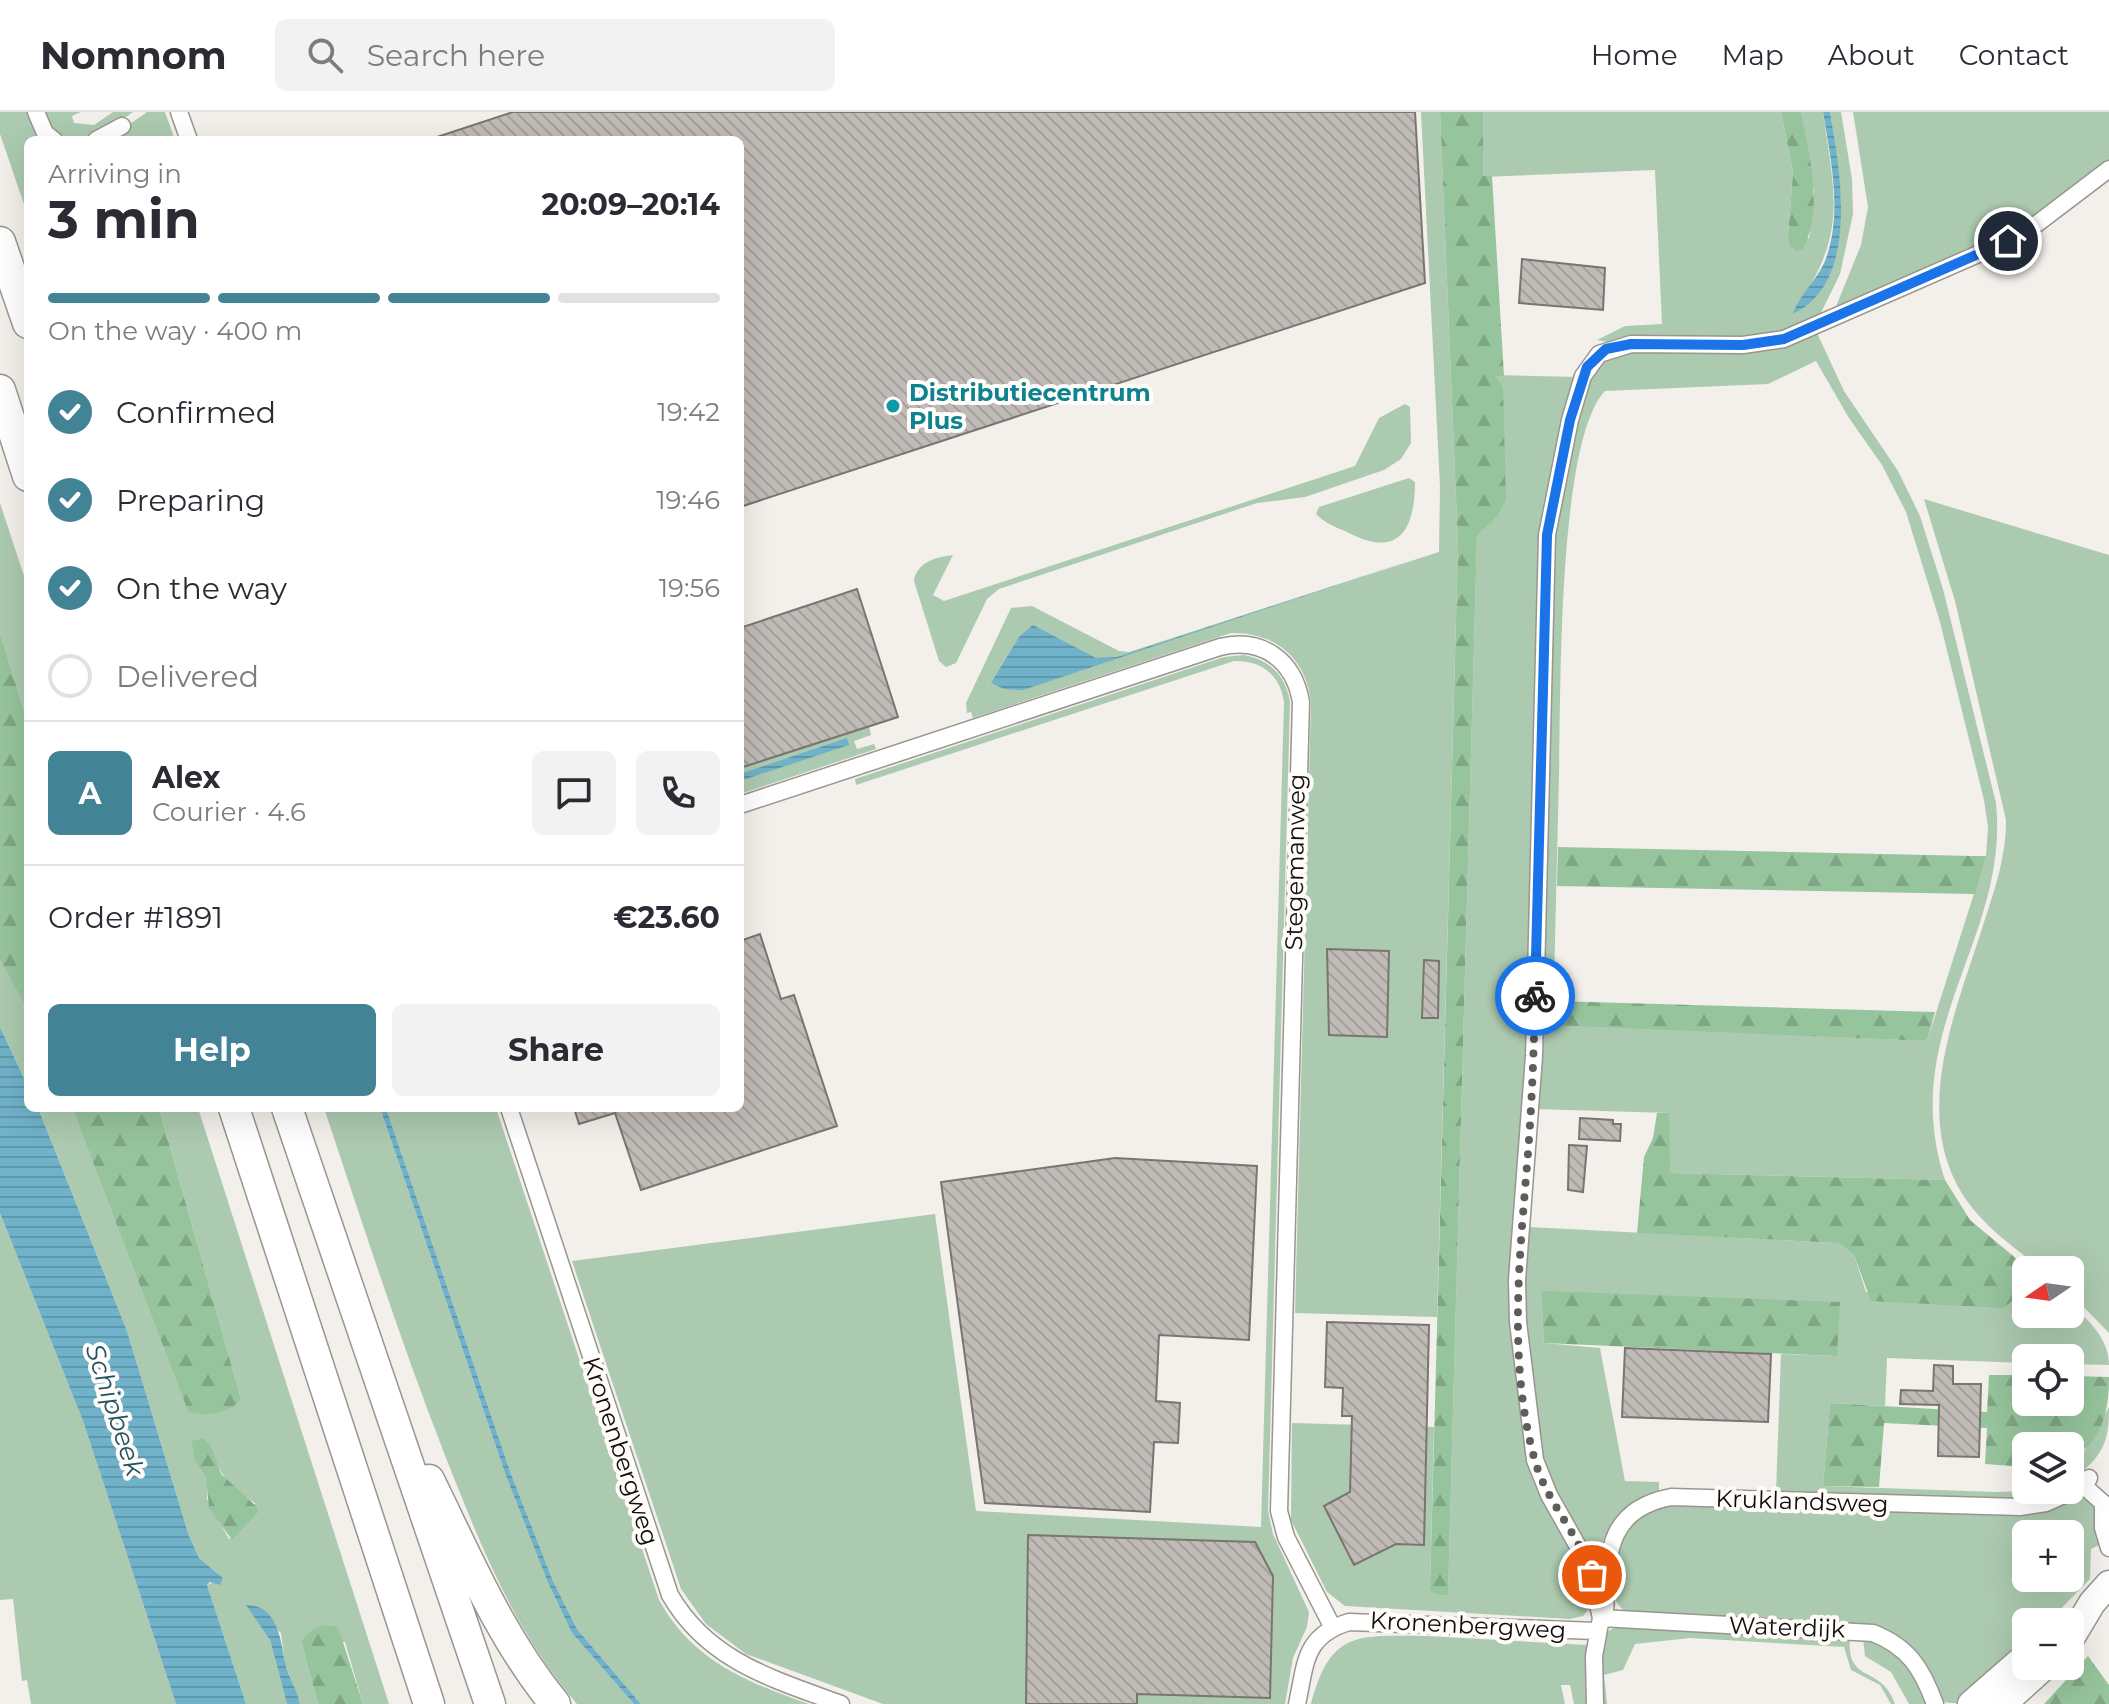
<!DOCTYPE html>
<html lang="en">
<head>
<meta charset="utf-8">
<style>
	body { margin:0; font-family:Montserrat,sans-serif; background:#f2f2f3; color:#2b2b33; height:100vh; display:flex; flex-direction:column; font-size:30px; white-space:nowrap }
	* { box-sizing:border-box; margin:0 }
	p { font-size:26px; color:#7c7c81 }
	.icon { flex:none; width:44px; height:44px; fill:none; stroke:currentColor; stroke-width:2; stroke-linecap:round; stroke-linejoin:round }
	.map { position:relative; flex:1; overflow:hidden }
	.sheet { position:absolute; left:24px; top:24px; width:720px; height:976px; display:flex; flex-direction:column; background:#fff; border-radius:12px; box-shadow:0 8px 32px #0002 }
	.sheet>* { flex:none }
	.needle { width:52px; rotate:257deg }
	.buttons { position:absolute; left:2012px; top:1144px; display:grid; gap:16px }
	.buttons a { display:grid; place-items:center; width:72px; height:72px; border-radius:12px; background:#fff; box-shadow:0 8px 32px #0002; font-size:40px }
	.pin { position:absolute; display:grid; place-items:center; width:68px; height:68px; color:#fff; margin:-34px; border:4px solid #fff; border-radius:50%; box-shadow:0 2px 8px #0007 }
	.courier { position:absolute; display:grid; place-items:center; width:80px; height:80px; margin:-40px; border:6px solid #1a73e8; border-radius:50%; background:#fff; color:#222; box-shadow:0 2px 10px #0007 }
	.headline em { font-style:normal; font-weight:700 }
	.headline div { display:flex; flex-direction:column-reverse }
	.headline { display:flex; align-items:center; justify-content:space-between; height:136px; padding:0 24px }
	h1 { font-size:52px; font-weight:700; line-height:60px }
	.bar { display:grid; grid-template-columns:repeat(4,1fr); gap:12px 8px; align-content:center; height:96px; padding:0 24px }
	.bar i { height:10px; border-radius:6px; background:#e1e1e2 }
	.bar .current { background:#428395 }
	.bar p { grid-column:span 4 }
	.line { display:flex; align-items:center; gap:20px; padding:0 24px; border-top:2px solid #e1e1e2 }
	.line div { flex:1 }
	.round { display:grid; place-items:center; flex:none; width:84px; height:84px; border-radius:12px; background:#f2f2f3 }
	ol { padding:0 24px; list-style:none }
	li { display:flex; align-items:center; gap:24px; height:88px }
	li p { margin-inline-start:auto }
	li .icon { padding:8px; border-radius:50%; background:#428395; color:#fff; stroke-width:4 }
	li:last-child { color:#7c7c81 }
	li i { width:44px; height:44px; border:4px solid #e1e1e2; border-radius:50% }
	.cta { display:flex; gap:16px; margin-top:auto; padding:16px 24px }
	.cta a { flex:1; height:92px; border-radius:12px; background:#428395; color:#fff; font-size:32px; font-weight:700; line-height:92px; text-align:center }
	.cta a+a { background:#f2f2f3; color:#2b2b33 }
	header { display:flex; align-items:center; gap:48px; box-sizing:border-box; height:112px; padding:0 40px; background:#fff; border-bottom:2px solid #e1e1e2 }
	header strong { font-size:38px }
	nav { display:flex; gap:44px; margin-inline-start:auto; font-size:28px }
	.search { width:560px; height:72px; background:#f2f2f3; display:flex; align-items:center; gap:20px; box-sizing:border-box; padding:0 28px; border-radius:12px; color:#7c7c81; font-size:30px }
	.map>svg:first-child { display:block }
</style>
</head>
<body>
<header>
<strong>Nomnom</strong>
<div class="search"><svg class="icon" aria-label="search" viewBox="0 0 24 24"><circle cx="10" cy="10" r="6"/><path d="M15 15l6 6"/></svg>Search here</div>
<nav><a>Home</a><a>Map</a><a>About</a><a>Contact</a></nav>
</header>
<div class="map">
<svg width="2109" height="1592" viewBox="0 0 2109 1592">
	<defs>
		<pattern id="forest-firs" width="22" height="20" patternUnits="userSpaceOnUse" patternTransform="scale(2)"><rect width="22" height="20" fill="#96c49c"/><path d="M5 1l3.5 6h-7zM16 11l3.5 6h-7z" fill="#80a785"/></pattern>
		<pattern id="water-rules" width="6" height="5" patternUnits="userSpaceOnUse" patternTransform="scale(2)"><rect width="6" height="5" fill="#70b2c9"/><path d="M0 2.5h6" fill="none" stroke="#6098ab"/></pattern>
		<pattern id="building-back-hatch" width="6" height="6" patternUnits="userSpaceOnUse" patternTransform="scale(2)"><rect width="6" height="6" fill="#c0bbb7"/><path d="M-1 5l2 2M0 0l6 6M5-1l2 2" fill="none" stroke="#a4a09c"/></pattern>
	</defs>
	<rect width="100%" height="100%" fill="#f3efea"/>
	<path fill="#accaaf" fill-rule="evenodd" d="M0,0h31l15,28h-18v76l-28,-82z
		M40,0h41l-9,4 2,7 20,2 19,-13h20c-22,15 -51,40 -80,22z
		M147,0h18l10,28h-68z
		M1421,0h19l18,434 -21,771 -142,-4 16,-611c-5,-44 -36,-70 -80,-69l-258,85 -2,-6 -4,1 -1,-10 45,-95 21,-2 87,45 10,1 310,-100 1,-66z
		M1483,0h298l12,60 -5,64 21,2 5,-46 -13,-80h22c13,91 24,121 -30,202 68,-32 46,-145 37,-202h11l11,67 1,35 -13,60 -21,43 -42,20 -169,5 -11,-2 28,-14 37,-2 -7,-154 -172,7z
		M1853,0h256v54l-87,63 -187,80 26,-64 7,-38z
		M1817,221l27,58 54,80 22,45 23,73 53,214c14,136 -100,228 -51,377l-276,-7v-60l-134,-4 13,-540 27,-155 22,-50 20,-13zM1816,249l33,57 33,47 24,47 34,110 44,178 4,27 -2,29 -59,185 -374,-17c2,-83 4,-166 6,-250 2,-76 -2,-333 46,-383l163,-7z
		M1495,263l83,2 -26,100 -31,925 59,152 12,51 -9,11 -13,3 -225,-13 -18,-14 -36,-72 1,-97 142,4 -4,162 18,5 29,-1060 19,-16z
		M1405,292l5,3 1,36 -10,16 -17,11 -79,27 -48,6 -258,86 -12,10 -31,64 -10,4 -7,-6 -25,-80c3,-19 22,-24 39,-26l-20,40 11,6 411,-135 24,-48z
		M1409,366l6,4c0,47 -16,77 -66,51 -11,-5 -25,-10 -33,-19l3,-7z
		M1924,387l185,56v778l-39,-40v-23h-27c-27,-21 -56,-41 -76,-69 -57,-82 -13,-186 14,-269 12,-38 25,-72 25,-112l-51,-219z
		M0,391l28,85v135l-28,-90z
		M1244,543c26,5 42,21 46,47l-22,809 5,23 36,78 -2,15 -14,31 -8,46h-402l-137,-50 -40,-30 -25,-35 -109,-328 363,-47 41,297 285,16 23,-824c-3,-27 -22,-43 -50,-42l-378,124 -1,-6 369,-122z
		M869,614l2,9 -17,6 3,8 17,-5 2,5 -136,45v-26z
		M0,848l28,52v75l-28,-60z
		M38,996h34l116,302 53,-11 -82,-291h39l191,596h-26l-18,-62 -44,-1 17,63h-18l-15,-41 -4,-30 -34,-28 23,35 17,64h-41l-39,-119 16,-7 -24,-20 -11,-25 -61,-202zM211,1334c6,27 20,43 44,57l-1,13c-11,7 -14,18 -25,23l-22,-40z
		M324,996h56l126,368 42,107 24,50 62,71h-57c-63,-73 -96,-158 -131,-246 -45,-115 -83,-233 -122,-350z
		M386,996h110l163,492c34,61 87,82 150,104h-168l-64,-75 -24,-48 -42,-107z
		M0,1101l83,208 93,283h-145l-4,-24 -5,1 -9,-82 -13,1z
		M1529,1115l309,16 16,12 12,37 154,6 6,-5v21h44v-10c19,16 39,35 39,61l-39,-1v-6h-44v5l-139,-5 -2,48 -55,-3 -7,83 173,6 62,-2 -42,11 -240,-9 5,-138 56,2 -296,-63 3,50 56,5 25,133 34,1v9c-36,16 -60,38 -63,79l-51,-93 -23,-159z
		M2109,1295c0,28 -3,44 -25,63l-14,-1v-11l14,-7z
		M2081,1383l16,8 2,42 -8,4 -1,30 -42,43h-22v27l-62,55 -22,-2 -15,-36 -20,-21 -277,-31c-18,-9 -17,-23 -16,-41 1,-27 15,-52 40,-63 34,-14 79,-1 115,-1 83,-1 166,3 249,6l25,-4zM2026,1422h44v44h-44z
		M1617,1514l233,11c-4,49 31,26 45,67h-4l-11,-19 -29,-15 -7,-23 -154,-9 -55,6 -12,26 -19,5 3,29h-8l-2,-34 8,-37z
		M1426,1524l162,9 2,59h-16l-4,-19h-9l4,19h-254c20,-75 47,-68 115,-68z
		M1863,1526c37,11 50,33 66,66h-20l-18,-32 -26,-16z"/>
	<path fill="url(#forest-firs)" d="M1440,0h43v64h9l12,200h-9l8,11 3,113 -10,18 -19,17 -29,1060 -14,-1 -4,-5 28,-1043z
		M1781,0h20c8,44 23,95 2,137l-6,2 -7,-5 -2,-10 5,-64z
		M0,521l28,90v289l-28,-52z
		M1558,735l416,9h12l-11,38 -418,-8z
		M1554,889l381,11 -8,29 -374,-16z
		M72,996h87l82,291c-11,14 -36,19 -53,12z
		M1657,1001h12l1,60 275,7 25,40 60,50h-4v23l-24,15 -131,-7 -17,-46 -16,-12 -201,-10 7,-76 9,-19z
		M1546,1179l294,11 -3,54 -293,-13 -3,-50z
		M1989,1263h37v27h44v-26l39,1c0,33 -6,66 -39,81v-12h-44v21l-41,-3 2,-36 -103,-5 -5,64 -56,-1 7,-83 157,9z
		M203,1326l8,8 10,28 36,33 1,5 -26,28 -23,-32 -3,-32 -12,-17 -2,-18z
		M323,1513l15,2 25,77h-45l-17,-63 11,-11z
		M2088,1544l21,29v19h-65z"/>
	<path fill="url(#water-rules)" d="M1823,0h7c10,58 31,170 -37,202 5,-17 24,-34 32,-53 18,-46 6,-101 -2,-149z
		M1415,447l-392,131 -19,-1 -13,-6 28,-46 14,-12 63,33 21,-1z
		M847,626l2,7 -109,36v-7z
		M0,915l28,60v21h10l89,223 61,202 11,25 24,20 -3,7 -10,-3 -3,3 39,119h-70l-93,-283 -83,-208z
		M380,996h6l125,366 42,107 24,48 64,75h-7l-62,-71 -24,-50 -42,-107z
		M246,1493c31,-1 35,35 39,57 3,14 12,28 15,42h-13l-17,-64z"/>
	<path fill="url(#building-back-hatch)" stroke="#797571" stroke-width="2" d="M513,0h902l10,171 -685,224v-367h-303v-3z
		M1522,147l83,9 -2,42 -84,-7z
		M857,477l41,128 -158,51v-140z
		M760,822l21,65 13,-4 43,131 -196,64 -26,-77 -36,11 -5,-16h166v-167z
		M1327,837l62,2 -2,86 -58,-2z
		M1424,848l15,1 -1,57h-16z
		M1580,1006l33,2v4h8l-1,17 -41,-2z
		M1569,1033l18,1 -4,46 -15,-2z
		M1115,1046l142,8 -8,174 -90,-5 -3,66 24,2 -2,40 -24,-1 -4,70 -165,-9 -44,-321z
		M1327,1210l102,3 -5,220 -28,-1 -42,21 -30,-59 26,-14 2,-76h-10l1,-28 -18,-1z
		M1625,1236l146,6 -3,68 -146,-5z
		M1934,1253l19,1v18h28l-2,73 -41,-1 1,-51 -39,-1 1,-14 32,1z
		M1028,1423l227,7 18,34 -3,122 -133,-4v10h-111z"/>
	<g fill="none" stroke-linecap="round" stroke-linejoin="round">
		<defs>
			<path id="minor" d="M36,0l9,21 9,7
				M179,0l10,28
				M96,28l26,-14
				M740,693l480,-158c42,-10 74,13 81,55l-22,809 7,26 47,91
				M509,996l161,487c38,66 103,84 171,109
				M2089,1366l-5,8 19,17v25l6,20
				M1297,1592c9,-40 6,-68 52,-82l247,9
				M1595,1592l-1,-48 7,-38 -12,-52 -40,-71 -14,-35 -17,-138 -1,-42 17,-224 13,-521 23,-115 13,-44 16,-22 32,-10 112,1 41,-6 224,-98 30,-18 71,-54
				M1935,1592c-13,-35 -26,-57 -62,-71l-272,-15 4,-6c3,-54 -1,-102 66,-115l349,10 26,-4 38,-17"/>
			<path id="primary" d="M2070,1528l22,-37 17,-19
				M1971,1592l55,-48
				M2003,1592l42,-38"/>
			<path id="motorway" d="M0,130l28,81
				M0,278l28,86
				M234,996l195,596
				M287,996l203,596
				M429,1368c38,77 71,157 126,224"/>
		</defs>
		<use href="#minor" stroke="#999590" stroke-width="19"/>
		<use href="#primary" stroke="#999590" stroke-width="29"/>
		<use href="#motorway" stroke="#999590" stroke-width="33"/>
		<use href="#minor" stroke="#fff" stroke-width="16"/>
		<use href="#primary" stroke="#fff" stroke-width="26"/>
		<use href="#motorway" stroke="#fff" stroke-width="30"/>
	</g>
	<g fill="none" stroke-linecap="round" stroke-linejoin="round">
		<path stroke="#5f5d5a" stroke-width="8" stroke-dasharray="0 14.4" d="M1535,884c-1,52 -3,105 -7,157 -8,102 -21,208 7,308 12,42 44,73 57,114"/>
		<path stroke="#1a73e8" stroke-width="10" d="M1535,884l12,-461 23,-115 17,-53 19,-18 25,-5 112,1 41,-6 224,-98"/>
	</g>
	<circle fill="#0f9aa8" stroke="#fffcf9" stroke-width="3" cx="893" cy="294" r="8"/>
	<g text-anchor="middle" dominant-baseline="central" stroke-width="8" stroke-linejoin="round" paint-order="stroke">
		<g font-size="24" font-weight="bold" fill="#0d838f" stroke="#fffcf9" text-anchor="start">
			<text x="909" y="280">Distributiecentrum<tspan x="909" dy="28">Plus</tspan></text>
		</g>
		<g font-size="24" fill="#100e0d" stroke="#fffcf9">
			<text transform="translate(1295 750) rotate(-89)">Stegemanweg</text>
			<text transform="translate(621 1339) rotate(72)">Kronenbergweg</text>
			<text transform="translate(1802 1389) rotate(2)">Kruklandsweg</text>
			<text transform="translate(1468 1513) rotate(3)">Kronenbergweg</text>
			<text transform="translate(1787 1515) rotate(2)">Waterdijk</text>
		</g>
		<g font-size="26" font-style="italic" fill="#1d5464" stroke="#fffcf9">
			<text transform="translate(115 1298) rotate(72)">Schipbeek</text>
		</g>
	</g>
</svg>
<div class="buttons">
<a><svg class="needle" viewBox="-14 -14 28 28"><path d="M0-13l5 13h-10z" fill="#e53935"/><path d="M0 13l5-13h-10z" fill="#7c7c81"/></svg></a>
<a><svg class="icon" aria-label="locate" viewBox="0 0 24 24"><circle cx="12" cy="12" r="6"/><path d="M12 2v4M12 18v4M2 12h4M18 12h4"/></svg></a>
<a><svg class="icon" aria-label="layers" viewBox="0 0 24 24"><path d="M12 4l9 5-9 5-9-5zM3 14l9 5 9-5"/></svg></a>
<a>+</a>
<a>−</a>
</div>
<div class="pin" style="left:1592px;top:1463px;background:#ea580c"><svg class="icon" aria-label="bag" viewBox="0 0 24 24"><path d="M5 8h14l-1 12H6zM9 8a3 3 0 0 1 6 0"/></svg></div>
<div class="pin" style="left:2008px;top:129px;background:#1f2937"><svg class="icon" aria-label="home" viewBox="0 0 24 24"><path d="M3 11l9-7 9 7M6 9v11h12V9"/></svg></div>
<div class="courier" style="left:1535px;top:884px"><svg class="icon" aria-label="bike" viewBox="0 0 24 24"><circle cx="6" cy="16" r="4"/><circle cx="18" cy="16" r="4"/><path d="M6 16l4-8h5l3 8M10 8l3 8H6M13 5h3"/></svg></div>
<section class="sheet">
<div class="headline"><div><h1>3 min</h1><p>Arriving in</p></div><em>20:09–20:14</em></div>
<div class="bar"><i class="current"></i><i class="current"></i><i class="current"></i><i></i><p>On the way · 400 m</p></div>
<ol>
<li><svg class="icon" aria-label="check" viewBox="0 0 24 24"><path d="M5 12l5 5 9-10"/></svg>Confirmed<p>19:42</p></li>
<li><svg class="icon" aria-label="check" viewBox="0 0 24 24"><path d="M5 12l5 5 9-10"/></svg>Preparing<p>19:46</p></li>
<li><svg class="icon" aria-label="check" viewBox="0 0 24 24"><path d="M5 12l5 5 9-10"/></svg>On the way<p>19:56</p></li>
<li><i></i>Delivered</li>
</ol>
<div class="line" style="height:144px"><b class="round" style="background:#428395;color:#fff">A</b><div><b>Alex</b><p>Courier · 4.6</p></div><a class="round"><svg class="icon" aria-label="chat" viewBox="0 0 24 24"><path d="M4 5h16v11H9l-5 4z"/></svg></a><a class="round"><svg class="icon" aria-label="phone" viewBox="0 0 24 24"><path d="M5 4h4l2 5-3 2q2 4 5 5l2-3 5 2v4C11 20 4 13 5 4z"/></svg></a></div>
<div class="line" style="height:104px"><div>Order #1891</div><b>€23.60</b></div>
<div class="cta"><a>Help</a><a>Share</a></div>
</section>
</div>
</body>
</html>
